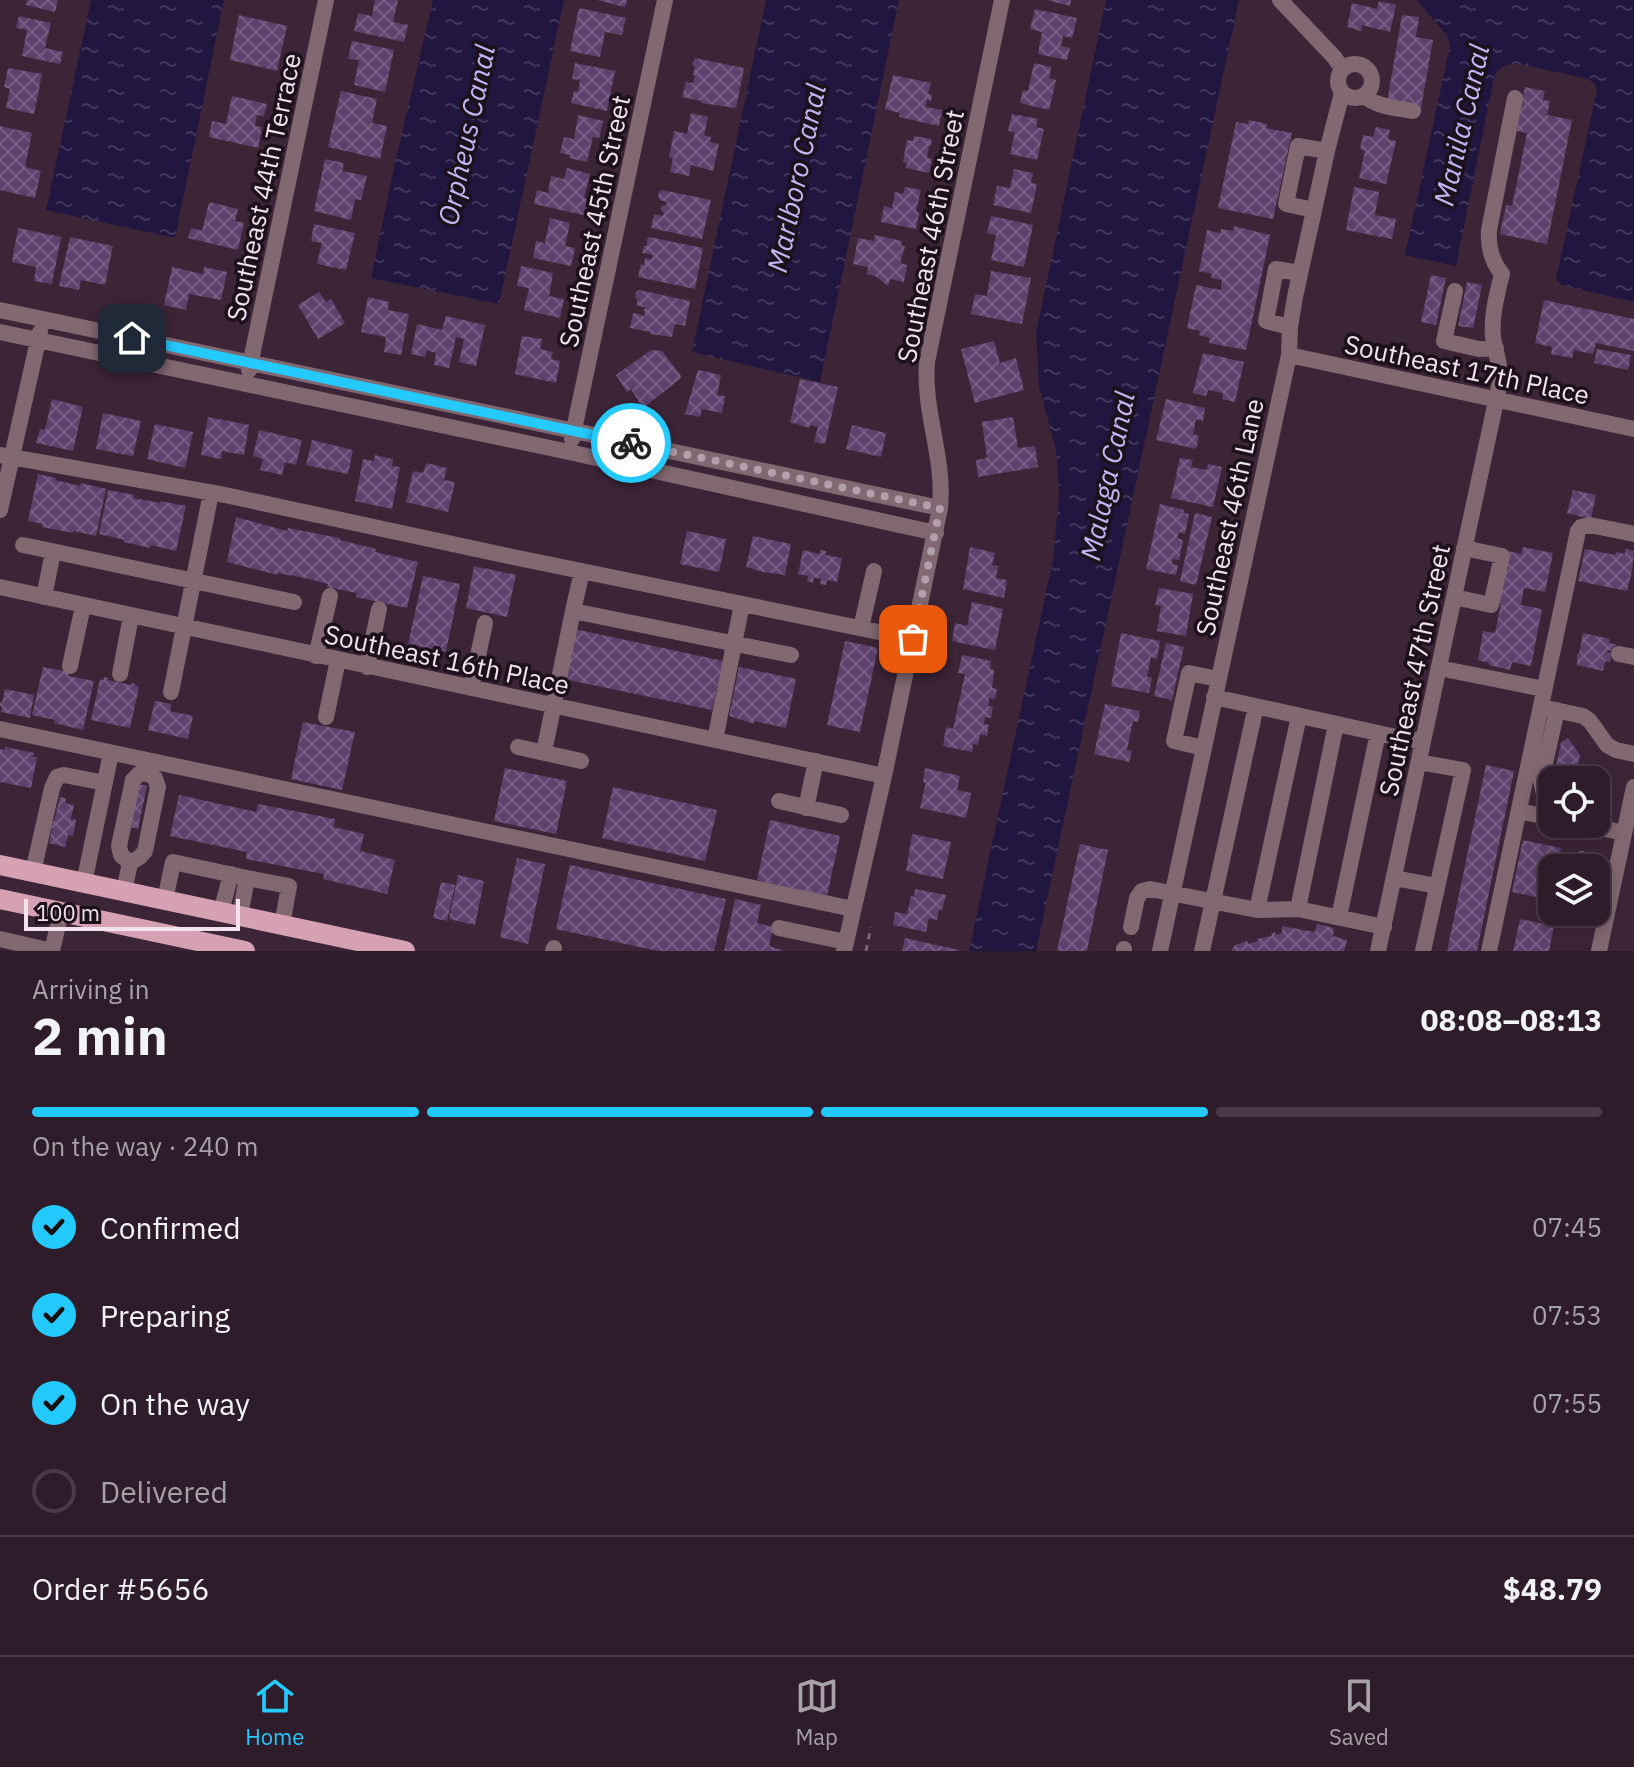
<!DOCTYPE html>
<html lang="en">
<head>
<meta charset="utf-8">
<style>
	body { margin:0; font-family:"IBM Plex Sans",sans-serif; background:#362532; color:#f1f3f6; height:100vh; display:flex; flex-direction:column; font-size:30px; white-space:nowrap }
	* { box-sizing:border-box; margin:0 }
	p { font-size:26px; color:#a7a1a8 }
	.icon { flex:none; width:44px; height:44px; fill:none; stroke:currentColor; stroke-width:2; stroke-linecap:round; stroke-linejoin:round }
	.map { position:relative; height:951px; overflow:hidden }
	.details { display:flex; flex-direction:column; background:#2e1c2a; flex:1 }
	.details>* { flex:none }
	.fabs { position:absolute; left:1538px; top:766px; display:grid; gap:16px }
	.fabs a { display:grid; place-items:center; width:72px; height:72px; border-radius:16px; background:#2e1c2a; box-shadow:0 4px 20px #0003,0 0 0 2px #493a47; font-size:40px }
	.scale { position:absolute; left:24px; bottom:20px; width:216px; box-sizing:border-box; padding-left:8px; border:4px solid #f2e2ee; border-top:0; font-size:22px; line-height:28px; white-space:nowrap; color:#f2e2ee; -webkit-text-stroke:6px #1d121b; paint-order:stroke }
	.pin { position:absolute; display:grid; place-items:center; width:68px; height:68px; color:#fff; margin:-34px; border-radius:16px; box-shadow:0 4px 12px #0006 }
	.courier { position:absolute; display:grid; place-items:center; width:80px; height:80px; margin:-40px; border:6px solid #24c9fe; border-radius:50%; background:#fff; color:#222; box-shadow:0 2px 10px #0007 }
	.headline em { font-style:normal; font-weight:700 }
	.headline div { display:flex; flex-direction:column-reverse }
	.headline { display:flex; align-items:center; justify-content:space-between; height:136px; padding:0 32px }
	h1 { font-size:52px; font-weight:700; line-height:60px }
	.bar { display:grid; grid-template-columns:repeat(4,1fr); gap:12px 8px; align-content:center; height:96px; padding:0 32px }
	.bar i { height:10px; border-radius:6px; background:#493a47 }
	.bar .current { background:#24c9fe }
	.bar p { grid-column:span 4 }
	.line { display:flex; align-items:center; gap:20px; padding:0 32px; border-top:2px solid #493a47 }
	.line div { flex:1 }
	ol { padding:0 32px; list-style:none }
	li { display:flex; align-items:center; gap:24px; height:88px }
	li p { margin-inline-start:auto }
	li .icon { padding:8px; border-radius:50%; background:#24c9fe; color:#111; stroke-width:4 }
	li:last-child { color:#a7a1a8 }
	li i { width:44px; height:44px; border:4px solid #493a47; border-radius:50% }
	.tab-bar { display:flex; justify-content:space-around; align-items:center; height:112px; border-top:2px solid #493a47; background:#2e1c2a; font-size:22px; color:#a7a1a8 }
	.tab-bar a { display:grid; justify-items:center; gap:4px }
	.tab-bar .current { color:#24c9fe }
	.map>svg:first-child { display:block }
</style>
</head>
<body>
<div class="map">
<svg width="1634" height="951" viewBox="0 0 1634 951">
	<defs>
		<pattern id="water-ripples" width="26" height="14" patternUnits="userSpaceOnUse" patternTransform="scale(2)"><rect width="26" height="14" fill="#211640"/><path d="M2 4q2-2 4 0t4 0M15 11q2-2 4 0t4 0" fill="none" stroke="#42385c"/></pattern>
		<pattern id="building-cross-hatch" width="8" height="8" patternUnits="userSpaceOnUse" patternTransform="scale(2)"><rect width="8" height="8" fill="#5e416d"/><path d="M0 0l8 8M0 8l8-8" fill="none" stroke="#765c82"/></pattern>
	</defs>
	<rect width="100%" height="100%" fill="#3d2538"/>
	<path fill="url(#water-ripples)" d="M91,0h133l-49,238 -129,-28z
		M433,0h131l-65,304 -128,-26 24,-115z
		M766,0h133l-79,382 -128,-30z
		M1106,0h133l-203,951h-67l84,-391 6,-66 -3,-44 -17,-64 -3,-53z
		M1416,0h218v302l-72,-17 -6,-6 41,-189 -2,-6 -7,-5 -68,-15c-11,-1 -22,2 -26,14l-38,188 -51,-11 45,-209 -3,-11z"/>
	<path fill="url(#building-cross-hatch)" d="M27,0h31l-3,12 -29,-7z
		M375,0h23l-5,22 15,3 -4,17 -50,-11 4,-18 14,3z
		M597,0h30l-2,7z
		M1047,0h24l-1,6z
		M1379,1l17,4 -6,27 -28,-7 -1,6 -14,-4 5,-24 25,6z
		M579,8l47,10 -4,17 -17,-3 -5,25 -30,-6z
		M1035,9l42,9 -5,20 -9,-2 -2,10 9,2 -3,12 -29,-6 4,-22 -12,-3z
		M239,15l48,11 -10,45 -47,-11z
		M1402,15l17,2 -3,20 17,3 -12,68 -34,-6z
		M19,16l32,7 -6,25 18,4 -3,12 -38,-8 5,-26 -11,-2z
		M352,41l42,9 -9,42 -31,-7 5,-25 -11,-1z
		M695,58l49,10 -8,40 -35,-5 1,-2 -20,-4 4,-15 7,1 2,-7 -2,-1 2,-8 -3,-3z
		M575,63l40,8 -8,40 -36,-8 3,-12 4,1 2,-12 -8,-1z
		M1034,63l17,4 -2,11 7,2 -7,30 -29,-7 3,-13 5,1z
		M8,68l34,6 -8,40 -28,-6 4,-19 -6,-2z
		M893,75l38,8 -3,11 4,1 -1,6 -4,-1 -1,7 16,3 -3,16 -40,-9 1,-4 -15,-4z
		M1525,87l20,4 -2,9 7,1 -3,14 25,5 -25,124 -47,-10 6,-29 6,1 15,-73 -11,-2z
		M341,91l36,8 -5,24 15,3 -7,33 -52,-12z
		M232,96l35,8 -3,12 -7,-1 -2,11 7,1 -4,21 -49,-11 3,-16 14,3z
		M691,113l17,4 -4,18 7,2 -1,5 9,2 -6,27 -22,-6 -2,11 -19,-4 3,-14 -4,-1 5,-26 13,3z
		M1012,114l26,5 -2,8 8,2 -7,31 -27,-6 5,-22 -7,-1z
		M578,115l25,6 -4,17 -6,-1 -6,25 -18,-4 1,-3 -10,-2 4,-16 10,2z
		M1249,120l18,4 -1,4 26,5 -19,86 -55,-11 18,-86 12,2z
		M0,126l32,7 -7,34 16,4 -6,27 -35,-8z
		M1376,127l14,3 -2,9 8,2 -10,43 -27,-6 6,-27 -5,-2 3,-14 10,2z
		M914,136l17,3 1,5 -3,2 -2,12 5,1 -3,14 -23,-5 1,-5 -4,-1 4,-22 6,1z
		M325,159l19,4 -2,8 25,5 -6,24 -6,-1 -4,21 -37,-9z
		M567,168l23,6 -6,24 6,2 -3,16 -53,-12 3,-14 11,3 3,-17 13,3z
		M1014,169l19,4 -2,10 6,1 -6,29 -38,-8 4,-19 13,2z
		M905,187l16,3 -5,21 3,2 -3,16 -35,-7 3,-16 8,2 3,-16 8,2z
		M1354,187l25,5 -4,23 21,4 -4,20 -46,-9z
		M662,190l49,10 -9,39 -51,-11 3,-14 9,2 1,-3 -4,-4 2,-3 4,-1 1,-3 -7,-2 -2,-4 1,-4z
		M209,202l29,7 -3,12 9,2 -6,27 -50,-12 3,-10 11,3z
		M991,216l42,9 -9,42 -33,-7 5,-25 -9,-2z
		M550,218l20,5 -5,23 10,2 -4,18 -38,-8 3,-17 9,2z
		M314,224l41,9 -9,37 -29,-6 5,-21 -11,-2z
		M1234,226l36,9 -24,115 -37,-7 1,-5 -11,-3 1,-4 -13,-3 9,-43 25,5 1,-10 -11,-2 1,-4 -13,-3 8,-41 13,3 1,-4 12,2z
		M18,228l43,9 -9,47 -18,-3 2,-14 -24,-5z
		M875,235l27,6 -1,4 4,2 -5,16 7,2 -3,17 -14,-3 -2,7 -13,-10 -8,-2 1,-7 -15,-3 5,-26 16,3z
		M70,237l43,9 -8,39 -24,-5 -2,10 -20,-4z
		M649,237l54,11 -8,41 -57,-12 3,-13 3,1 1,-7 7,1 1,-4 -11,-2 2,-7h3v-7z
		M521,266l32,7 -4,23 15,3 -4,19 -36,-8 5,-22 -12,-2z
		M172,267l31,7 1,-7 23,5 -6,28 -32,-6 -3,16 -22,-5z
		M991,271l40,7 -9,46 -51,-10 4,-20 12,2z
		M1431,275l15,3 -10,47 -15,-3z
		M1467,282l15,3 -9,43 -15,-2z
		M639,290l51,11 -5,25 -10,-2 -3,13 -22,-3v-2l-20,-4 3,-15 12,3 -1,-7 3,-1 -11,-3 2,-5 -3,-3 1,-5z
		M319,292l7,10 5,-3 14,24 -27,16 -20,-34z
		M368,297l21,5 -1,8 21,4 -8,41 -17,-3 2,-15 -25,-5z
		M1544,300l90,19v32l-38,-8 -3,11 -19,-4 -2,8 -21,-4 1,-7 -17,-4z
		M446,316l39,9 -9,41 -17,-4 5,-23 -8,-2 -7,31 -15,-3 2,-12 -9,-3 -2,7 -14,-3 6,-30 25,6z
		M522,336l20,3 -2,10 13,3 -2,7 9,2 -4,22 -41,-9z
		M994,341l6,22 16,-5 8,32 -49,13 -14,-54z
		M1597,349l34,6 -3,15 -34,-7z
		M651,350l11,1 19,25 -1,3 -37,29 -12,-19 -4,3 -11,-17z
		M1203,353l41,9 -9,40 -13,-3 1,-6 -15,-3 -2,6 -13,-3z
		M698,370l23,5 -4,20 8,1 -3,17 -20,-4 -2,8 -15,-3z
		M800,379l38,8 -13,57 -11,-2 4,-15 -8,-2 -1,3 -19,-6z
		M52,399l31,8 -10,44 -37,-8 4,-14 5,1z
		M1166,399l39,9 -2,13 -7,-2 -3,15 6,2 -3,13 -40,-9z
		M103,413l38,8 -8,35 -37,-7z
		M208,417l41,8 -5,30 -22,-4 -1,8 -20,-4z
		M1013,417l5,31 17,-2 3,21 -60,10 -2,-17 11,-2 -5,-36z
		M155,424l38,8 -8,36 -38,-9z
		M852,425l34,8 -5,24 -35,-8z
		M259,430l43,10 -6,25 -11,-3 -3,13 -22,-5 3,-11 -10,-3z
		M312,440l41,10 -5,24 -42,-9z
		M375,455l18,4 -1,7 8,1 -8,42 -37,-8 8,-42 11,2z
		M1180,458l13,2 -2,7 16,3 1,-6 14,3 -9,40 -42,-9z
		M426,463l21,5 -3,12 11,2 -7,30 -42,-10 7,-31 10,2z
		M38,474l18,4 -1,2 25,6 1,-3 25,6 -10,47 -22,-5 -1,2 -31,-6v-3l-14,-3z
		M108,490l26,5v3l26,5v-2l26,5 -10,45 -25,-6 -1,3 -26,-6 1,-2 -26,-6z
		M1573,490l23,5 -5,24 -24,-6z
		M1160,504l24,6 -1,3 6,1 -4,20 -6,-2 -2,6 6,2 -4,20 -6,-1 -1,5 6,1 -2,10 -30,-6z
		M1195,513l17,4 -16,68 -16,-4z
		M236,517l51,14 1,-3 52,10v2l36,9 -1,3 43,10 -11,46 -51,-11 1,-4 -30,-6 1,-3 -23,-6 -27,-5v2l-51,-13z
		M687,531l39,8 -7,33 -39,-8z
		M753,536l38,8 -6,31 -22,-3 -17,-5z
		M970,547l25,6 -3,12 6,1 -2,12 11,2 -3,18 -41,-9z
		M1523,547l30,6 -8,39 -21,-4 -3,17 21,4 -11,57 -19,-4 -2,8 -21,-5v-2l-11,-3 5,-29 12,2 6,-30h-3l10,-52 13,3z
		M1585,549l30,6 1,-3 9,2 1,-5 8,2 -2,20 -5,20 -49,-10z
		M803,550l17,4v-4l6,1 -1,4 17,3 -5,24 -10,-2 -1,5 -6,-1 1,-5 -7,-2 -1,6 -6,-2 1,-5 -10,-2z
		M474,566l42,9 -9,42 -41,-9z
		M423,576l37,8 -14,68 -38,-8z
		M1159,588l34,6 -7,42 -29,-5 4,-25 -6,-1z
		M972,602l31,7 -8,41 -43,-9 3,-18 12,3z
		M570,628l153,33 -11,49 -153,-32z
		M1121,633l39,8 -3,18 -6,-2 -4,20h5l-3,16 -38,-7z
		M1583,633l27,6 -1,4 7,1 -2,7 -6,-1 -1,2 5,1 -2,9 -5,-1 -2,10 -26,-6v-11h2z
		M845,641l33,7 -18,84 -33,-7z
		M1166,643l18,4 -12,53 -18,-4z
		M962,655l29,6 -1,8 4,1 -2,18 5,1 -2,10 -6,-1 -1,8 5,1 -2,11 -6,-1 -1,7 5,1 -2,11 -7,-2 -2,11 -5,-1 -1,8 -29,-6 3,-19 7,2 12,-55 -7,-1z
		M43,667l26,5 -1,4 26,5 -11,49 -29,-7 1,-3 -23,-5z
		M739,667l57,12 -10,49 -32,-7v3l-25,-8z
		M104,677l4,1v2l23,5 1,-2 4,1 -1,2 4,1 -9,41 -39,-8 9,-41 4,1z
		M5,689l29,6 -4,23 -29,-6 1,-6h-2v-4l2,1z
		M155,701l16,3 -1,7 23,5 -5,23 -40,-9z
		M1105,704l35,7 -2,11 -5,-1 -6,29 5,1 -3,11 -35,-8z
		M303,722l52,10 -13,58 -51,-11z
		M1568,738l12,17 -4,17 6,8h-29l8,-37z
		M5,747l29,6 -1,4h4l-6,31 -31,-6v-33l5,1z
		M1486,765l28,6 -37,180h-30z
		M505,768l62,13 -11,53 -62,-13z
		M925,768l35,8 -3,14 14,3 -5,25 -46,-10 5,-22 1,-3 -3,-1z
		M138,784l9,2 -9,43 -9,-2z
		M613,787l104,23 -12,51 -103,-23z
		M179,795l77,17 2,-8 77,15 -1,8 30,7 -4,17 35,9 -8,34 -64,-15 1,-5 -78,-15 1,-7 -77,-16z
		M60,797l6,2 -1,4 9,2 -3,14 5,1 -3,16 -5,-1 -3,12 -16,-4 3,-15 -2,-2 1,-4 3,-1z
		M770,820l70,16 -13,60 -70,-16z
		M912,834l39,8 -8,37 -37,-8z
		M1523,840l38,8 -4,20h-5v32l-40,-8z
		M1080,844l28,6 -21,101h-30z
		M517,858l28,6 -17,80 -28,-7z
		M570,865l156,34 -12,52h-56l-102,-22z
		M458,875l26,6 -9,44 -26,-6z
		M441,882l14,3 -8,36 -14,-3z
		M915,889l31,6 -4,15 -3,-1 -2,11 -8,-2 -3,14 -33,-7 2,-13 12,2 4,-18 3,1z
		M735,899l26,6 -4,18 16,4 -4,19 15,5h-60z
		M1520,919l34,7 -5,25h-36z
		M1317,924l17,4 -1,8 14,4 -3,11h-113l4,-6 12,-4 1,3 10,-3 -1,-2 15,-3 -1,-2 4,-2 1,3 6,-2v-7l33,6z
		M905,938l54,12v1h-57z"/>
	<g fill="none" stroke-linecap="round" stroke-linejoin="round">
		<path stroke="#7d6878" stroke-width="3" stroke-dasharray="6 6" stroke-linecap="butt" d="M866,951l5,-24"/>
		<path stroke="#826871" stroke-width="16" d="M1280,0l55,58 7,11
			M1338 81a17 17 0 1 1 34 0a17 17 0 1 1-34 0Z
			M1364,96c13,11 33,12 49,15
			M1314,210l-28,-6 12,-58 29,5
			M1455,291l-11,50 35,8 17,-1
			M0,310l940,198
			M1290,327l-24,-6 10,-52 24,4
			M0,332l569,120 367,81
			M1289,355l345,74
			M249,370l77,-370
			M572,439l93,-439
			M0,455l225,40 288,62 400,82
			M0,510l40,-178
			M23,545l271,57
			M582,571l-9,40 218,44
			M0,587l884,189
			M44,597l9,-45
			M1454,597l37,8 11,-49 -38,-8
			M861,628l13,-57
			M1619,654l15,3
			M316,656l14,-60
			M70,666l13,-60
			M367,667l12,-58
			M1439,668l105,21
			M120,674l11,-58
			M471,688l14,-65
			M171,692l40,-199
			M1214,697l191,42 18,2
			M1541,707l42,9 7,5 17,24 9,5 18,4
			M326,717l12,-57
			M0,729l853,180
			M715,740l27,-136
			M518,747l63,14
			M1204,748l-30,-7 15,-68 29,6
			M544,752l29,-141
			M1419,762l44,8 -40,181
			M779,801l62,14
			M806,808l10,-47
			M1552,808l-8,-14 -3,-13 16,-71
			M1519,811l33,7
			M1582,824l42,9
			M1580,868l2,-9
			M33,872l19,-84 5,-11 7,-2 41,8
			M1394,878l43,8
			M84,883l27,-130
			M124,891l6,-28 10,-6 5,-6 13,-64 -3,-9 -8,-5 -8,1 -6,6 -14,66 2,9 9,8
			M165,900l8,-38 74,16
			M1298,909l38,-185
			M1257,910l42,-194
			M221,912l10,-38
			M240,916l7,-38 42,8 -7,39
			M1339,917l39,-184
			M1131,927l6,-29 5,-7 8,-2 107,21 41,-1 86,18
			M779,928l67,14
			M0,939l52,12 9,-39
			M553,951l1,-3
			M844,951l40,-175 56,-268c5,-51 -17,-95 -13,-146l75,-362
			M1124,951v-2
			M1160,951l129,-596 1,-28 5,-30 32,-146 15,-58
			M1202,951l54,-245
			M1378,951l121,-564c3,-18 -3,-33 -6,-50 -2,-21 4,-43 9,-63 -11,-13 -14,-27 -13,-44l26,-132
			M1489,951l89,-420 3,-4 9,-2 44,9
			M1599,951l35,-164"/>
		<path stroke="#d5a1b3" stroke-width="20" d="M0,865l405,86
			M0,899l245,52"/>
	</g>
	<g fill="none" stroke-linecap="round" stroke-linejoin="round">
		<path stroke="#b3a0ae" stroke-width="8" stroke-dasharray="0 14.4" d="M631,443l309,65 -27,131"/>
		<path stroke="#24c9fe" stroke-width="10" d="M132,338l499,105"/>
	</g>
	<g text-anchor="middle" dominant-baseline="central" stroke-width="7" stroke-linejoin="round" paint-order="stroke">
		<g font-size="26" fill="#f2e2ee" stroke="#1d121b">
			<text transform="translate(263 187) rotate(-78)">Southeast 44th Terrace</text>
			<text transform="translate(594 221) rotate(-78)">Southeast 45th Street</text>
			<text transform="translate(930 236) rotate(-79)">Southeast 46th Street</text>
			<text transform="translate(1467 369) rotate(12)">Southeast 17th Place</text>
			<text transform="translate(1229 517) rotate(-78)">Southeast 46th Lane</text>
			<text transform="translate(447 659) rotate(12)">Southeast 16th Place</text>
			<text transform="translate(1414 670) rotate(-78)">Southeast 47th Street</text>
		</g>
		<g font-size="28" font-style="italic" fill="#c1b7f4" stroke="#1d121b">
			<text transform="translate(1461 125) rotate(-77)">Manila Canal</text>
			<text transform="translate(466 135) rotate(-78)">Orpheus Canal</text>
			<text transform="translate(796 178) rotate(-78)">Marlboro Canal</text>
			<text transform="translate(1107 476) rotate(-78)">Malaga Canal</text>
		</g>
	</g>
</svg>
<div class="fabs">
<a><svg class="icon" aria-label="locate" viewBox="0 0 24 24"><circle cx="12" cy="12" r="6"/><path d="M12 2v4M12 18v4M2 12h4M18 12h4"/></svg></a>
<a><svg class="icon" aria-label="layers" viewBox="0 0 24 24"><path d="M12 4l9 5-9 5-9-5zM3 14l9 5 9-5"/></svg></a>
</div>
<div class="scale">100 m</div>
<div class="pin" style="left:913px;top:639px;background:#ea580c"><svg class="icon" aria-label="bag" viewBox="0 0 24 24"><path d="M5 8h14l-1 12H6zM9 8a3 3 0 0 1 6 0"/></svg></div>
<div class="pin" style="left:132px;top:338px;background:#1f2937"><svg class="icon" aria-label="home" viewBox="0 0 24 24"><path d="M3 11l9-7 9 7M6 9v11h12V9"/></svg></div>
<div class="courier" style="left:631px;top:443px"><svg class="icon" aria-label="bike" viewBox="0 0 24 24"><circle cx="6" cy="16" r="4"/><circle cx="18" cy="16" r="4"/><path d="M6 16l4-8h5l3 8M10 8l3 8H6M13 5h3"/></svg></div>
</div>
<section class="details">
<div class="headline"><div><h1>2 min</h1><p>Arriving in</p></div><em>08:08–08:13</em></div>
<div class="bar"><i class="current"></i><i class="current"></i><i class="current"></i><i></i><p>On the way · 240 m</p></div>
<ol>
<li><svg class="icon" aria-label="check" viewBox="0 0 24 24"><path d="M5 12l5 5 9-10"/></svg>Confirmed<p>07:45</p></li>
<li><svg class="icon" aria-label="check" viewBox="0 0 24 24"><path d="M5 12l5 5 9-10"/></svg>Preparing<p>07:53</p></li>
<li><svg class="icon" aria-label="check" viewBox="0 0 24 24"><path d="M5 12l5 5 9-10"/></svg>On the way<p>07:55</p></li>
<li><i></i>Delivered</li>
</ol>
<div class="line" style="height:104px"><div>Order #5656</div><b>$48.79</b></div>
</section>
<nav class="tab-bar">
<a class="current"><svg class="icon" aria-label="home" viewBox="0 0 24 24"><path d="M3 11l9-7 9 7M6 9v11h12V9"/></svg>Home</a>
<a><svg class="icon" aria-label="map" viewBox="0 0 24 24"><path d="M3 6l6-2 6 2 6-2v14l-6 2-6-2-6 2zM9 4v14M15 6v14"/></svg>Map</a>
<a><svg class="icon" aria-label="saved" viewBox="0 0 24 24"><path d="M7 4h10v16l-5-4-5 4z"/></svg>Saved</a>
</nav>
</body>
</html>
